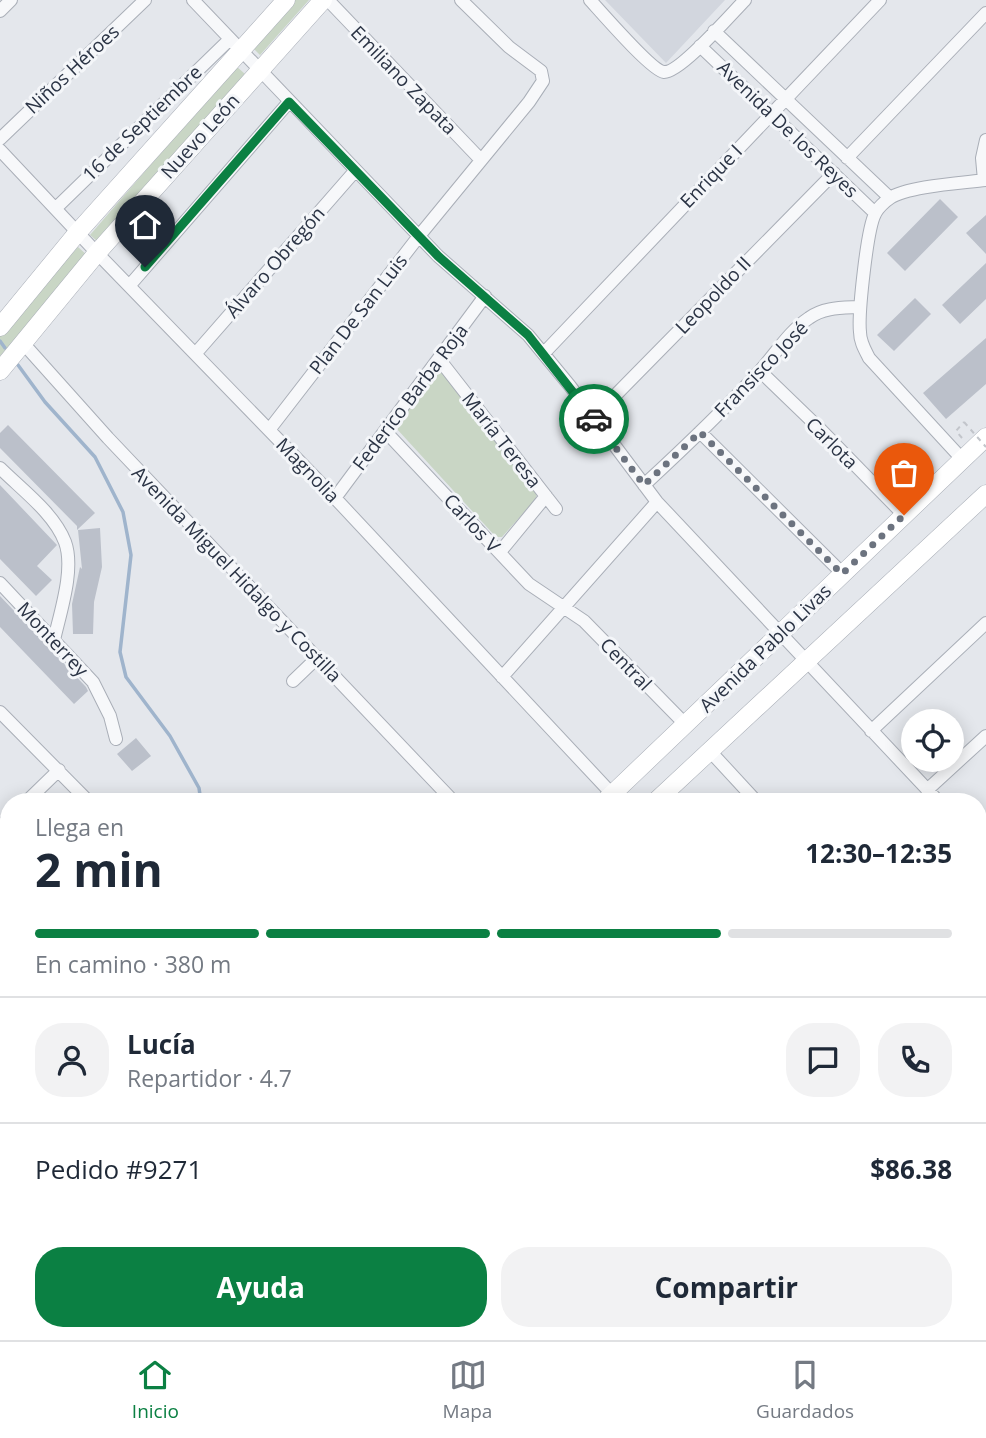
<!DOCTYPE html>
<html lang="es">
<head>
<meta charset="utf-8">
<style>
	body { margin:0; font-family:"Open Sans",sans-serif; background:#f2f2f3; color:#1f2937; height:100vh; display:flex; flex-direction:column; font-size:26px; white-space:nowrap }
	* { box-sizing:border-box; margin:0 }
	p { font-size:23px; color:#747a83 }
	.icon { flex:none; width:38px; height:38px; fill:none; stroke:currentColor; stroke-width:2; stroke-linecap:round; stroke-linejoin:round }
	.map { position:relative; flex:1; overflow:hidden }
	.details { position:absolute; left:0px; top:793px; width:987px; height:548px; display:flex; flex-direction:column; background:#fff; border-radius:28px 28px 0 0; box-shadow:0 4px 18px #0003 }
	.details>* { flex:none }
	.controls { position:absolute; left:901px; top:709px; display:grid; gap:14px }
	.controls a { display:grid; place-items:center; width:63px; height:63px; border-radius:50%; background:#fff; box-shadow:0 4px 18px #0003; font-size:35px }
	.pin { position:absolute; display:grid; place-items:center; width:60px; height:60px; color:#fff; margin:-72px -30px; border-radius:50% 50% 50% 0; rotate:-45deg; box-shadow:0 0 7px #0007 }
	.pin .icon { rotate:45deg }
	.courier { position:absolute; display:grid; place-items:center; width:70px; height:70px; margin:-35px; border:5px solid #0b8043; border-radius:50%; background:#fff; color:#222; box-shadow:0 2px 9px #0007 }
	.head em { font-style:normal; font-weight:700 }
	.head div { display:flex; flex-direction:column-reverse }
	.head { display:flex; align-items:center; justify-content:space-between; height:119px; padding:0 35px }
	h1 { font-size:46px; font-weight:700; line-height:52px }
	.bar { display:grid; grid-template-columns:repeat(4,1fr); gap:10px 7px; align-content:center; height:84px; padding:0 35px }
	.bar i { height:9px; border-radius:5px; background:#e0e1e3 }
	.bar .current { background:#0b8043 }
	.bar p { grid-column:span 4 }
	.line { display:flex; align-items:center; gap:18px; padding:0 35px; border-top:2px solid #e0e1e3 }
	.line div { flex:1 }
	.round { display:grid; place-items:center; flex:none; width:74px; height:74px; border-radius:28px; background:#f2f2f3 }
	.action { display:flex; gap:14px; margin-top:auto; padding:14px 35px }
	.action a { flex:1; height:80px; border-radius:28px; background:#0b8043; color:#fff; font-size:28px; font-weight:700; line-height:80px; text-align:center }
	.action a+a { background:#f2f2f3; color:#1f2937 }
	.tabs { display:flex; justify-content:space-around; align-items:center; height:98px; border-top:2px solid #e0e1e3; background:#fff; font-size:19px; color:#747a83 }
	.tabs a { display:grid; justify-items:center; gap:4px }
	.tabs .current { color:#0b8043 }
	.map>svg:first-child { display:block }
</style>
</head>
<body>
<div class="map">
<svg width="986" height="1340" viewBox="0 0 986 1340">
	<rect width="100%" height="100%" fill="#e4e7ec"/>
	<path fill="#d2d6de" d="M605,0h120l-59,63z
		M135,1332h103l-8,8h-103z"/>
	<path fill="#c9d6c5" d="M292,0h17l-49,55 -9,-9z
		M236,66l9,8 -148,167 -7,-6z
		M78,247l10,9 -88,100v-22z
		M433,371l9,1 95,122 -2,6 -33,37h-6l-100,-109 1,-8z"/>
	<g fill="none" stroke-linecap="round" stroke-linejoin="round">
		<path stroke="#9fb4cc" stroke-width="3.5" d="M0,341l5,7
			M18,365l27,37 50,55 28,55 8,43 -11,97 6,25 44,59 29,52 2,14"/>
	</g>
	<path fill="#bbc0ca" d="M940,199l18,18 -53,54 -18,-18z
		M986,215v39l-20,-21z
		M986,263v36l-26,25 -18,-19z
		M915,298l16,16 -37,37 -17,-16z
		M986,338v46l-40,35 -23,-26z
		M8,425l87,88 -18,17v-4l-77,-78v-15z
		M0,485l57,60 -20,21 15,14 -16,16 -36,-37z
		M100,528l2,39 -8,35 -1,32h-20l-1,-30 8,-37 2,2 -4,-39z
		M0,596l86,91 2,4 -14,13 -74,-77z
		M136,738l15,18 -19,15 -15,-17z"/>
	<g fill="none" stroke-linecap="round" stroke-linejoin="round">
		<defs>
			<path id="street" d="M193,0l245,256 90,79 42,51 87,116 282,300
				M328,0l153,160
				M590,0c11,12 62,71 74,72 16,1 68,-59 81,-72
				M0,11l11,-11
				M714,31l176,167
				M700,46l175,167
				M0,139l145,-139
				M0,150l97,103 238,245 277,296
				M847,158l139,-145
				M984,180l-2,-22 4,-18
				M56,208l174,-169
				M130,285l159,-183
				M23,343l85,95 346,364
				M196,353l159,-182
				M544,353l336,-353
				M439,359l117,150
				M760,371l58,56 86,88
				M593,418l241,-245
				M269,430l150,-194 110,-134 14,-21 -2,-10 -32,-24 -48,-47
				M386,432l143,152 55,37 101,103
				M700,432l143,142
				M962,459l-93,-101c-4,-8 -9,-16 -9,-26 -2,-18 7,-103 15,-118 2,-5 10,-13 15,-16 18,-12 73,-15 96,-18
				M0,468c21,21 54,45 65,74 10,27 -5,71 -11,98
				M644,485c39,-36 78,-73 114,-112 17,-18 30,-41 51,-55 15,-11 33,-10 51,-11
				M335,498l150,-202
				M500,552l46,-56
				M0,583l93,99 17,34 6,23
				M502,677l155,-175
				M293,681l25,-24
				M0,712l89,90
				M871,731l115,-108
				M709,750l48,52
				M927,790l59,-54
				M26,802l33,-32
				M0,827l9,-9
				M978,843l8,8
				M0,956l9,-7
				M978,1034l8,8
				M0,1069l9,-8
				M978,1085l8,-8
				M0,1198l9,-8
				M978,1221l8,8
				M839,1332l8,8
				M963,1332l8,8
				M247,1340l9,-8
				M378,1340l8,-8
				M507,1340l9,-8
				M644,1340l9,-8
				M780,1340l9,-8"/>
			<path id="secondary" d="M0,327l78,-95 208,-232
				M0,371l97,-118 226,-253
				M604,802l382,-365
				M655,802l331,-308
				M0,1017l9,9
				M302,1332l8,8
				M47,1340l9,-8
				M102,1340l8,-8"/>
		</defs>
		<use href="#street" stroke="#a9aeb7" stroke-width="14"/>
		<use href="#secondary" stroke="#a9aeb7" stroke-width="19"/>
		<path stroke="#c2c5cb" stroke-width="2" stroke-dasharray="5 5" stroke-linecap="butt" d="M962,438l-6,-7 8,-9
			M82,1332l6,6"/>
		<use href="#street" stroke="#f7f8fa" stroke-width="12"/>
		<use href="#secondary" stroke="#fff" stroke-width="18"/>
		<path stroke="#c2c5cb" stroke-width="2" stroke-dasharray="5 5" stroke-linecap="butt" d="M964,422l22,25"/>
	</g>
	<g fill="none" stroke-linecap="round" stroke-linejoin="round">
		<path stroke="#6c737f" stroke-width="7" stroke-dasharray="0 12.6" d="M594,419l50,66 56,-53 142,142 62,-59"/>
		<path stroke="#0b8043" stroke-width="9" d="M145,267l144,-165 149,154 90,79 66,84"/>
	</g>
	<g text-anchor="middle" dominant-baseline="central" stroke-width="6" stroke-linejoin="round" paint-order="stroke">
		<g font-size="19" fill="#2b3445" stroke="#f4f6f9">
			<text transform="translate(72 69) rotate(-43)">Niños Héroes</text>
			<text transform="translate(404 80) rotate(46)">Emiliano Zapata</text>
			<text transform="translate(142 123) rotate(-44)">16 de Septiembre</text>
			<text transform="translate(788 129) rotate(44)">Avenida De los Reyes</text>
			<text transform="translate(200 136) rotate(-48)">Nuevo León</text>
			<text transform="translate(711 176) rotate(-46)">Enrique I</text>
			<text transform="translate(275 262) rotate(-49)">Álvaro Obregón</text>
			<text transform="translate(713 295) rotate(-46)">Leopoldo II</text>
			<text transform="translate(358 314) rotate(-52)">Plan De San Luis</text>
			<text transform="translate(761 369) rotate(-46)">Fransisco José</text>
			<text transform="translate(410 397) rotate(-53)">Federico Barba Roja</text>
			<text transform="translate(502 440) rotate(52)">María Teresa</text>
			<text transform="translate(832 443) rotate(45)">Carlota</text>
			<text transform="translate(308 470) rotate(46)">Magnolia</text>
			<text transform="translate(472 523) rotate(47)">Carlos V</text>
			<text transform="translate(237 574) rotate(46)">Avenida Miguel Hidalgo y Costilla</text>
			<text transform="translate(53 639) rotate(47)">Monterrey</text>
			<text transform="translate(765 648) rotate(-44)">Avenida Pablo Livas</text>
			<text transform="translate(626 664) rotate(46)">Central</text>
		</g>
	</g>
</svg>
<div class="controls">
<a><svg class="icon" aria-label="locate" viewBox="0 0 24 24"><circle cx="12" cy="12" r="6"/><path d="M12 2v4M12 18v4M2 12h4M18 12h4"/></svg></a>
</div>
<div class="pin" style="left:904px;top:515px;background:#ea580c"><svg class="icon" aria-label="bag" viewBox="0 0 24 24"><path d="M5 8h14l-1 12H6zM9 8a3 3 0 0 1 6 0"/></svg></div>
<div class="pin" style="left:145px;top:267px;background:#1f2937"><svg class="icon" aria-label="home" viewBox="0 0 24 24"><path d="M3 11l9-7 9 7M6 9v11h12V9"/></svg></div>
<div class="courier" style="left:594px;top:419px"><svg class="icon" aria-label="car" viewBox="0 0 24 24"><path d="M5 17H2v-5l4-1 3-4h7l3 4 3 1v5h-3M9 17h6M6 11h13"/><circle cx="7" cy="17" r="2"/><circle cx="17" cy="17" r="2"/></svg></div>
<section class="details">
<div class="head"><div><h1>2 min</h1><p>Llega en</p></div><em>12:30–12:35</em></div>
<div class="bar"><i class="current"></i><i class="current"></i><i class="current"></i><i></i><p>En camino · 380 m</p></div>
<div class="line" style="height:126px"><a class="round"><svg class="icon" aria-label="person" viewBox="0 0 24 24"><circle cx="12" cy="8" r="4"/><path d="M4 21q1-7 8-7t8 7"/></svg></a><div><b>Lucía</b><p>Repartidor · 4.7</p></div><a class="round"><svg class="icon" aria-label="chat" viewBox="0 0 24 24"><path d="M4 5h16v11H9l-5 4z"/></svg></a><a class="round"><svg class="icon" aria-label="phone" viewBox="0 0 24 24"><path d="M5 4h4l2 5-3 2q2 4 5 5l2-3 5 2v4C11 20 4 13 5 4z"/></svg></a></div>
<div class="line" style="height:91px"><div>Pedido #9271</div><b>$86.38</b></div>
<div class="action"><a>Ayuda</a><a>Compartir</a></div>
</section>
</div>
<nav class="tabs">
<a class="current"><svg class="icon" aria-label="home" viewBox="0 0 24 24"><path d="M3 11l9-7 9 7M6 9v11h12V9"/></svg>Inicio</a>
<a><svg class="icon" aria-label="map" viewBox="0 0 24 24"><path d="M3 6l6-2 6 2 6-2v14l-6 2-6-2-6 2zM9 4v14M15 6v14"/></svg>Mapa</a>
<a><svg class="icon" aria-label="saved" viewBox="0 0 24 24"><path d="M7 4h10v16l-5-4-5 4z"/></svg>Guardados</a>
</nav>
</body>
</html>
